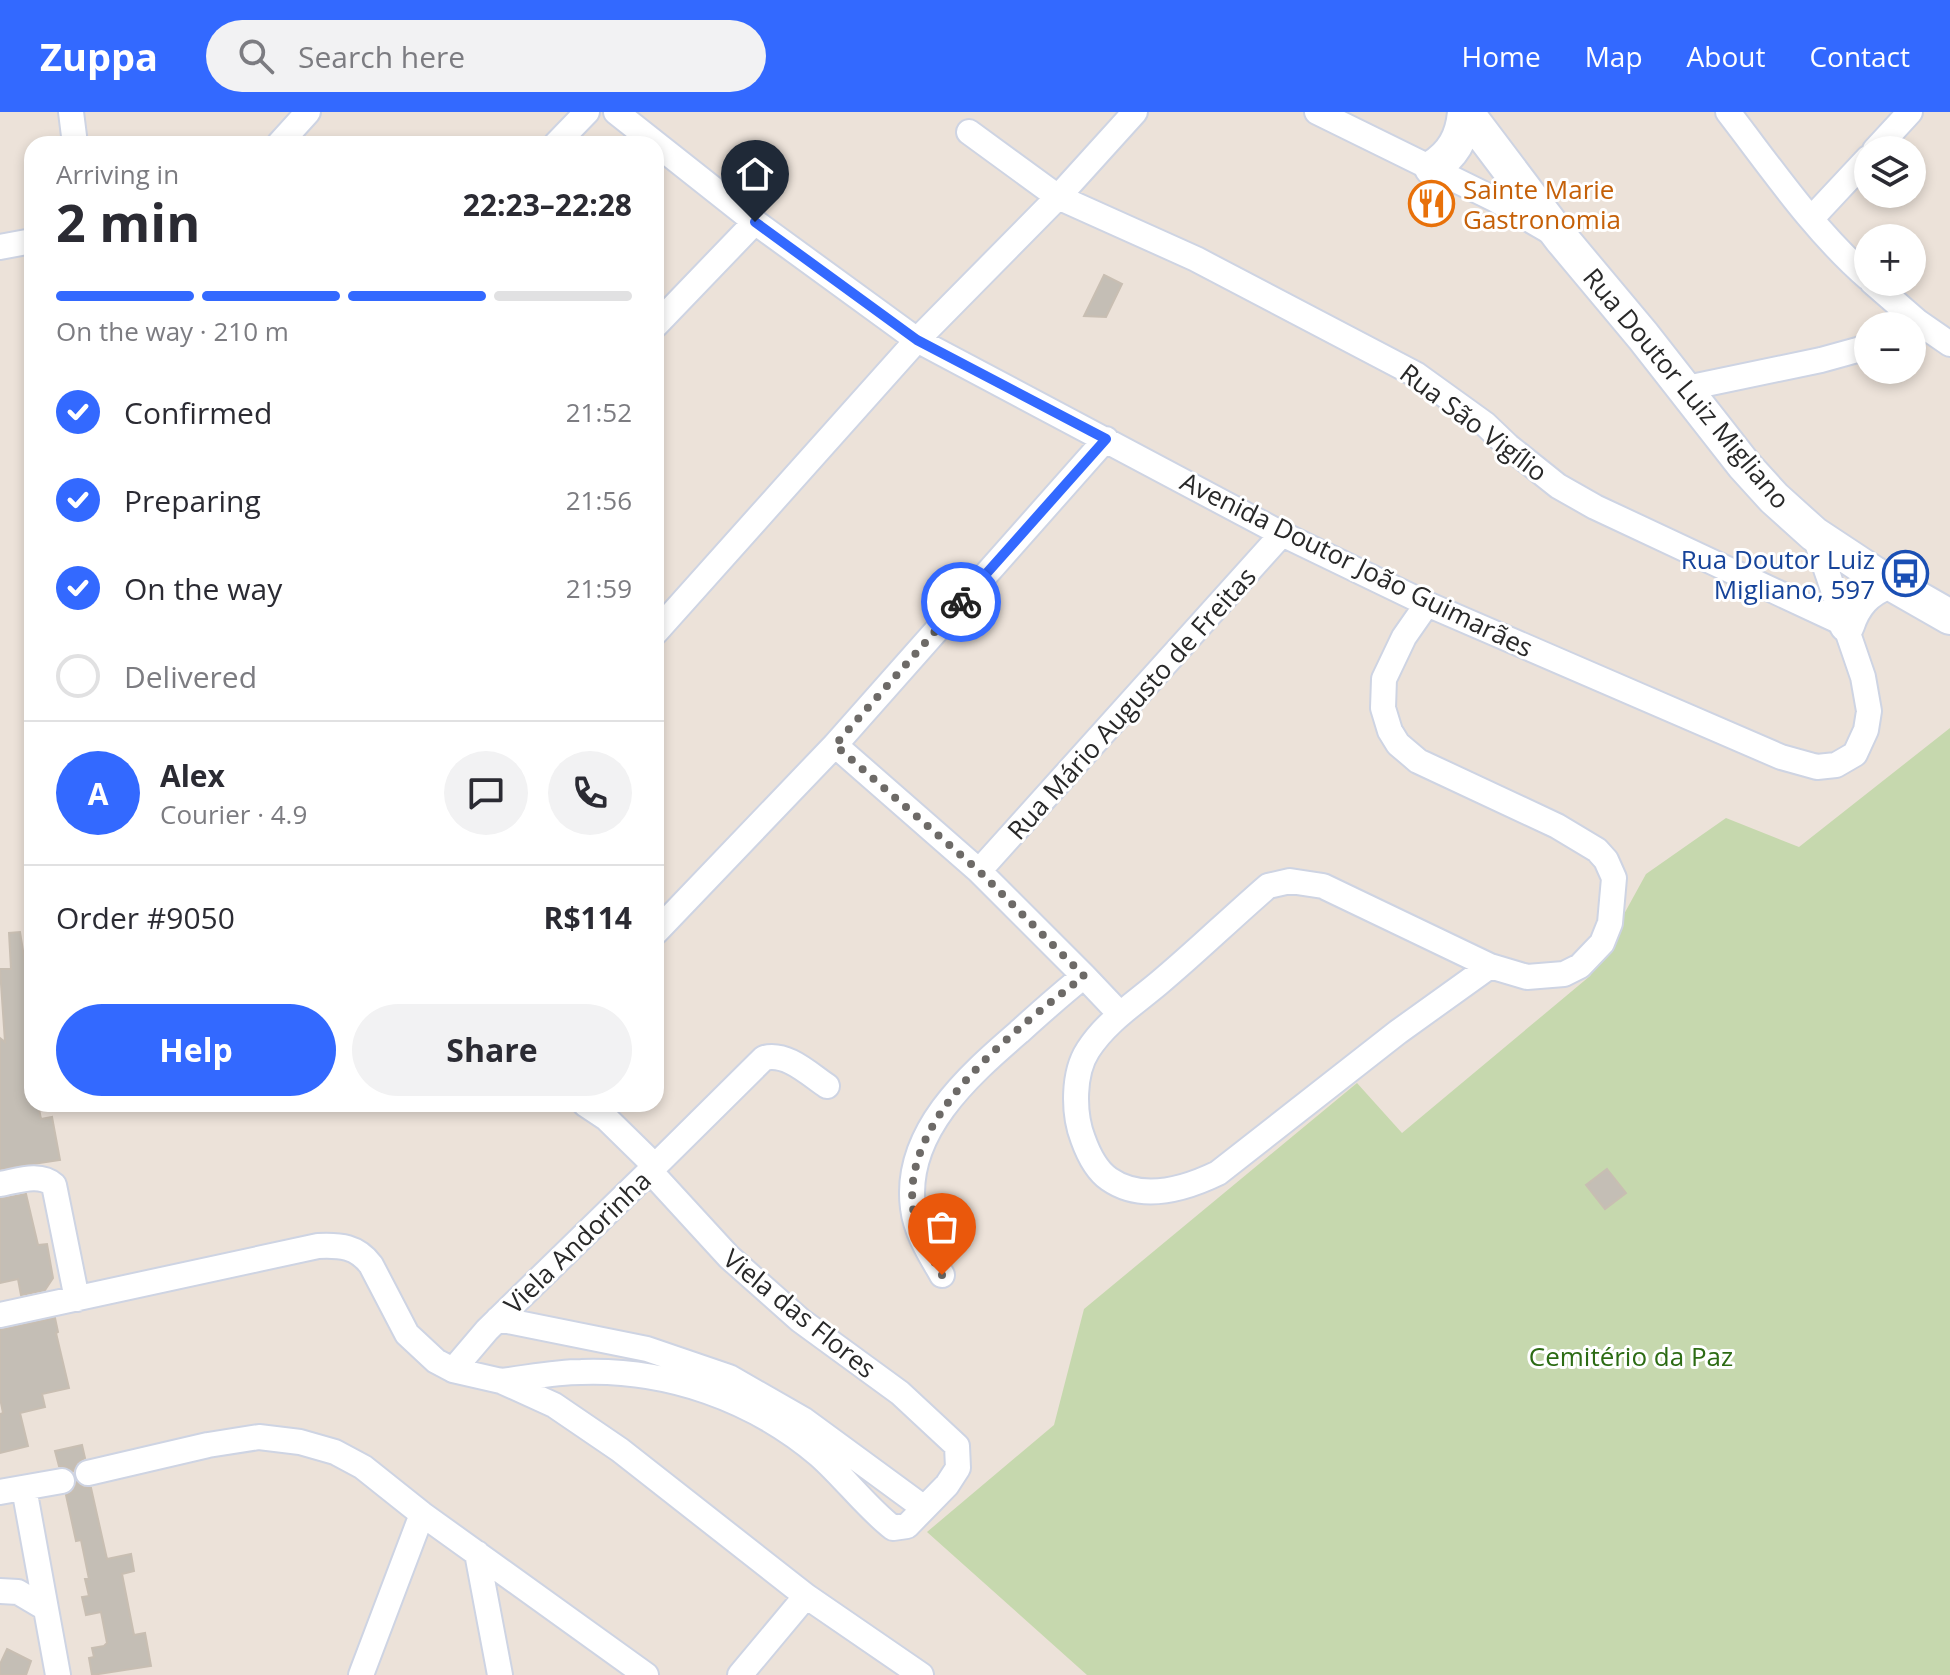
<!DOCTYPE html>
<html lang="en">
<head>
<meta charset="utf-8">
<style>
	body { margin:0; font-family:"Open Sans",sans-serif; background:#f2f2f3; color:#2b2b33; height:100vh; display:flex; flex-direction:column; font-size:30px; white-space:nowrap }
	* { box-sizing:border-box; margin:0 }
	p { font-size:26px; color:#7c7c81 }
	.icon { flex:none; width:44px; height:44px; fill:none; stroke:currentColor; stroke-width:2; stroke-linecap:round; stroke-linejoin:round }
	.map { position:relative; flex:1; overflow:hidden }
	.details { position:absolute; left:24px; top:24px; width:640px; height:976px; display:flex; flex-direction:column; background:#fff; border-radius:24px; box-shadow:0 4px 12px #0003 }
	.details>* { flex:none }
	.tools { position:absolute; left:1854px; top:24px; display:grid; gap:16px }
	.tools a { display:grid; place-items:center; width:72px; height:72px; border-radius:50%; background:#fff; box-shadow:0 4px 12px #0003; font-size:40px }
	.pin { position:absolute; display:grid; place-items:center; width:68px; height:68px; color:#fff; margin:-82px -34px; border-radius:50% 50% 50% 0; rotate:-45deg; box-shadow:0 0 8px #0007 }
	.pin .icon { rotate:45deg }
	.courier { position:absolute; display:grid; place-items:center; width:80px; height:80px; margin:-40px; border:6px solid #3369ff; border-radius:50%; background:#fff; color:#222; box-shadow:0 2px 10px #0007 }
	.overview em { font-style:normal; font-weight:700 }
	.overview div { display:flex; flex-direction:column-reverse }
	.overview { display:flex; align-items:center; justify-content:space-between; height:136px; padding:0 32px }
	h1 { font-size:52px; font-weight:700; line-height:60px }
	.bar { display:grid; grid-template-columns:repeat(4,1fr); gap:12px 8px; align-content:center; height:96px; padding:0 32px }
	.bar i { height:10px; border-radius:6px; background:#e1e1e2 }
	.bar .active { background:#3369ff }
	.bar p { grid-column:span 4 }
	.line { display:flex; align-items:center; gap:20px; padding:0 32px; border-top:2px solid #e1e1e2 }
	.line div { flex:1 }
	.round { display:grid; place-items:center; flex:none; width:84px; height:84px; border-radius:42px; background:#f2f2f3 }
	ol { padding:0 32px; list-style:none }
	li { display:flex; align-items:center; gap:24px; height:88px }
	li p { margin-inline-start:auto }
	li .icon { padding:8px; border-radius:50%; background:#3369ff; color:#fff; stroke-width:4 }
	li:last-child { color:#7c7c81 }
	li i { width:44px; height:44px; border:4px solid #e1e1e2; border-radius:50% }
	.action { display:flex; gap:16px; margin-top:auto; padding:16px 32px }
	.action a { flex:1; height:92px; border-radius:48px; background:#3369ff; color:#fff; font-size:32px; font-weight:700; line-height:92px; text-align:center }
	.action a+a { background:#f2f2f3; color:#2b2b33 }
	header { display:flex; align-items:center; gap:48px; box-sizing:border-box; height:112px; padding:0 40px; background:#3369ff; color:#fff }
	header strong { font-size:38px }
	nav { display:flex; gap:44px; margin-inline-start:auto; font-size:28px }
	.search { width:560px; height:72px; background:#f2f2f3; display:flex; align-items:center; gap:20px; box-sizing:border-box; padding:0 28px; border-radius:44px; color:#7c7c81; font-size:30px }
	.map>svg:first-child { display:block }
</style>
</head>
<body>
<header>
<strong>Zuppa</strong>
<div class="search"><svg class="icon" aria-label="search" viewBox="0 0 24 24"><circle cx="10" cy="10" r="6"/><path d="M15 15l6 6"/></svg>Search here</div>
<nav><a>Home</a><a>Map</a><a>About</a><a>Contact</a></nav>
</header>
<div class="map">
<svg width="1950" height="1563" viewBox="0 0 1950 1563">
	<rect width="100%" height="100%" fill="#ece2d9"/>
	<path fill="#c6d8ae" d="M1950,616v947h-863l-160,-143 127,-107 30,-116 273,-226 45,50 188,-157 56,-102 80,-56 73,29z"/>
	<path fill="#c4beb5" stroke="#c8beb2" stroke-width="2" d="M1104,163l18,9 -16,33 -22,-1z
		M20,820l12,75v52l-5,6 5,4v35h6l3,15 11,-2 8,43 -60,9v-131l5,4 -5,-73h11l-2,-36z
		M1607,1057l19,24 -21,16 -19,-24z
		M26,1082l12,51 9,-1 6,34 -8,12 -24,5 -3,-16 -18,4v-84z
		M55,1206l3,14 -2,1 13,55 -27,6 3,13 -25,6 8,33 -28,7v-39l3,-1 -3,-15v-68z
		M82,1333l3,13 -8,5 -4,8 -7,-4 -7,-1 -4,-15z
		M77,1370l6,5 8,1 16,71 24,-5 3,17 -12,3 12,61 11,-2 6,33 -59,9 -3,-17 5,-1 -2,-9 12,-2 3,-3 -6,-31 -15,3 -4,-18 7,-1 -4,-17h4l-8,-39 -5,1 -10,-46 6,-3z
		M7,1537l24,12 -5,14h-26v-11z"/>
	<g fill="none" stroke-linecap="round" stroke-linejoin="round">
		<defs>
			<path id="street" d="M71,0l4,32
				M616,0l139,110 162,118 365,194 145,70 354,153 36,10 19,-2 19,-11 11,-24 3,-19 -6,-34 -49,-143
				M1317,0l177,87 55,32
				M1728,0c44,57 86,119 140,166
				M969,20l89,65 138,62 221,116 68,49 23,22 50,40 37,21 252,118
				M279,32l29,-32
				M556,32l31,-32
				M1875,38l35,-38
				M1811,107l57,-61
				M0,135l32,-6
				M1872,170l46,40 32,22
				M656,213l99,-103
				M1682,277l139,-29 47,-13
				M1427,492l-23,33 -20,42 -1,29 7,23 8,13 20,17 139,65 40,24 9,10 8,18 -4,45 -8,20 -22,23 -16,8 -37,3 -37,-11 -167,-80 -33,-5 -22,5c-37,32 -72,66 -109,97 -25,21 -53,39 -71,67 -15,23 -15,63 -5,89 5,14 13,31 26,40 33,23 76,10 109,-6l180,-141 92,-66
				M656,520l261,-292 141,-143 77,-85
				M835,633l144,126 105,105
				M979,759l303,-337
				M656,820l179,-187 271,-306
				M655,1054l109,-108c23,-6 45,16 63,28
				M0,1072c17,-3 40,-12 54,1l23,114
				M942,1163c-12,-21 -26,-42 -29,-67 -10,-75 55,-132 106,-176 21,-19 42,-38 65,-56l36,38
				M0,1203l318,-69c22,-1 39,0 53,19l36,69 29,27 17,9 48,11 53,24 66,45 186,146 115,79
				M498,1207l149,30 82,28 75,43 120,88
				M453,1258l34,-40 168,-164 -49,-48 -21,-14
				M501,1269c26,-3 53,-9 80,-9 86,-3 172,27 238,83 26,23 47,52 74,73l14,-2 40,-41 11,-17 -1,-22 -57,-53 -100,-73 -71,-63 -78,-85
				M88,1361l120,-28 51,-8 41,5 35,10 28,15 59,47 224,161
				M24,1376l34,187
				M0,1380l62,-11
				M477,1441l23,122
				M0,1479l18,1 27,16
				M361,1563l61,-161
				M740,1563l66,-79"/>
			<path id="secondary" d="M1466,0l95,126 82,98 101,129 30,33 40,36 59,39 77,44
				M1432,56c21,-13 31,-31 33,-56
				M1847,513c7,-21 19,-35 40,-43"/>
		</defs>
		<use href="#street" stroke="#ced4e3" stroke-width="28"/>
		<use href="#secondary" stroke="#ced4e3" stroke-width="38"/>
		<use href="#street" stroke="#fff" stroke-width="24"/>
		<use href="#secondary" stroke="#fff" stroke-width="34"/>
	</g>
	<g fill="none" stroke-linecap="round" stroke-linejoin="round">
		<path stroke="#6d6a67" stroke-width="8" stroke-dasharray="0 14.4" d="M942,1163c-12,-21 -26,-42 -29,-67 -12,-93 106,-181 171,-232l-105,-105 -144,-126 126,-143"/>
		<path stroke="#3369ff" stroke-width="10" d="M755,110l162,118 189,99 -145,163"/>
	</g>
	<defs>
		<symbol id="restaurant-ring" viewBox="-11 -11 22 22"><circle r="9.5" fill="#fff" stroke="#e8710a" stroke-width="1.5"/><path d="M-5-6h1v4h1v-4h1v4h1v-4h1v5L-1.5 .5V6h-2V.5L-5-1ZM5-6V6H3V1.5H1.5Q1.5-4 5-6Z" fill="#e8710a"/></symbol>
		<symbol id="bus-ring" viewBox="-11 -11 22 22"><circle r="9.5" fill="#fff" stroke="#1a4fb4" stroke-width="1.5"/><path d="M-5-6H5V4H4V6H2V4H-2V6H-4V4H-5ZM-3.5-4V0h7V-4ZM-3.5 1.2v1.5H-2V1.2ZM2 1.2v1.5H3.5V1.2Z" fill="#1a4fb4"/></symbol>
	</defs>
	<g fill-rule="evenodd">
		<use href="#restaurant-ring" x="1406" y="66" width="51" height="51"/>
		<use href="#bus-ring" x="1880" y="436" width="51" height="51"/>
	</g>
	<g text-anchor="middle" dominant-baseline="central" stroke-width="6" stroke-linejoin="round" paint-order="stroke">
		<g font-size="26" fill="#c56008" stroke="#fff" text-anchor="start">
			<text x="1463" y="77">Sainte Marie<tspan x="1463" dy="30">Gastronomia</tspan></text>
		</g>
		<g font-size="26" fill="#292929" stroke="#fff">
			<text transform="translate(1687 276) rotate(50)">Rua Doutor Luiz Migliano</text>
			<text transform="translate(1474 310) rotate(37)">Rua São Vigílio</text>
			<text transform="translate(1357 452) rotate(26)">Avenida Doutor João Guimarães</text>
			<text transform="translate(1131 591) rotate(-48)">Rua Mário Augusto de Freitas</text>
			<text transform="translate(577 1130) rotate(-44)">Viela Andorinha</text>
			<text transform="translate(800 1201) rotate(39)">Viela das Flores</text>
		</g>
		<g font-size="26" fill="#164399" stroke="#fff" text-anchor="end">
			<text x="1875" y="447">Rua Doutor Luiz<tspan x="1875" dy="30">Migliano, 597</tspan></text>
		</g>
		<g font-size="26" fill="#2c6b13" stroke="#fff">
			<text x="1631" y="1244">Cemitério da Paz</text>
		</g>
	</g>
</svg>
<div class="tools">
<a><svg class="icon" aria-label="layers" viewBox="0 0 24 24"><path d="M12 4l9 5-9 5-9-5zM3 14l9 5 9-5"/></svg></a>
<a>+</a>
<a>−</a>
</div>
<div class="pin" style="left:942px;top:1163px;background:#ea580c"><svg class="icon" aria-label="bag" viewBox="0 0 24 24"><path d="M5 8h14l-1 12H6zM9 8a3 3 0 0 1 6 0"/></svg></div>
<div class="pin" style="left:755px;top:110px;background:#1f2937"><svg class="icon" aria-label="home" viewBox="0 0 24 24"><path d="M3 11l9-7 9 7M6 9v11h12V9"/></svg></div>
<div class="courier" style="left:961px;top:490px"><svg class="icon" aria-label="bike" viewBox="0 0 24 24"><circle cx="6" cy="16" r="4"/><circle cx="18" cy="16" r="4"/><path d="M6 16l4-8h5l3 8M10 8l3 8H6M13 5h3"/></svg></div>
<section class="details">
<div class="overview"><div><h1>2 min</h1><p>Arriving in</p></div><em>22:23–22:28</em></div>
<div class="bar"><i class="active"></i><i class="active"></i><i class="active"></i><i></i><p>On the way · 210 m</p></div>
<ol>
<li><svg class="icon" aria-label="check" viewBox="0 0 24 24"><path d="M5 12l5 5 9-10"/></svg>Confirmed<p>21:52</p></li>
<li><svg class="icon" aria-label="check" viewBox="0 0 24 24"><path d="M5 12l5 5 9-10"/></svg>Preparing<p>21:56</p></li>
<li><svg class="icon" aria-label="check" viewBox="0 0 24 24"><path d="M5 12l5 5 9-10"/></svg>On the way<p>21:59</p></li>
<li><i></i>Delivered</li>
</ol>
<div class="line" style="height:144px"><b class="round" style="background:#3369ff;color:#fff">A</b><div><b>Alex</b><p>Courier · 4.9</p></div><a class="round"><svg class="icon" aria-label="chat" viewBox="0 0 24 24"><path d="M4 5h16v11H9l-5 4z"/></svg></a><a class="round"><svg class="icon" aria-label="phone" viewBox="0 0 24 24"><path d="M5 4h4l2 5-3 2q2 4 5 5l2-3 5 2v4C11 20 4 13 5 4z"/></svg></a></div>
<div class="line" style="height:104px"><div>Order #9050</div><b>R$114</b></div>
<div class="action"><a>Help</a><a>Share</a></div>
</section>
</div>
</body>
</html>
